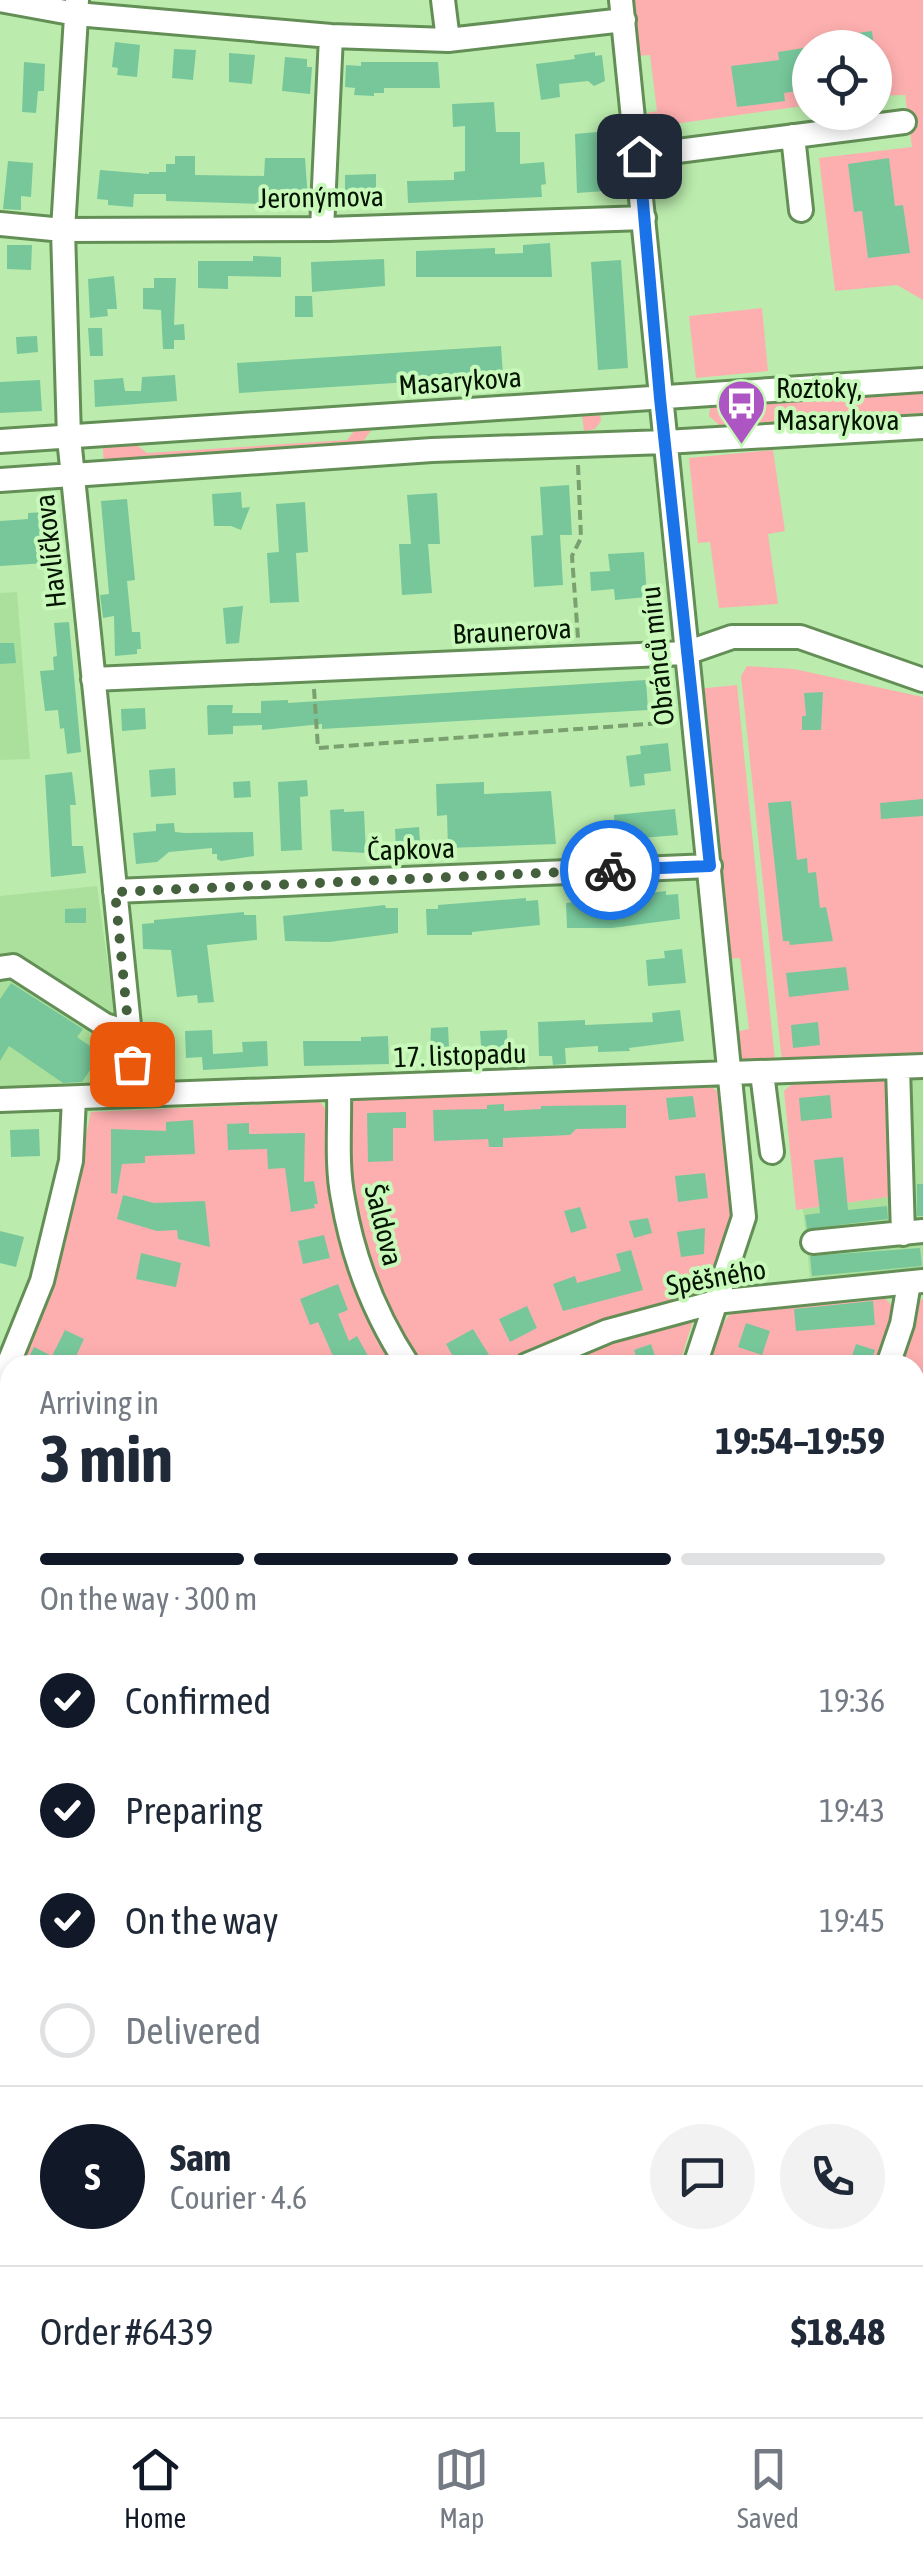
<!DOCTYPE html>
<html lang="en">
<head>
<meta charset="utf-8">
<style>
	body { margin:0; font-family:"Asap Condensed",sans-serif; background:#f2f2f3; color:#1f2937; height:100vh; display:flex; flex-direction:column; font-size:38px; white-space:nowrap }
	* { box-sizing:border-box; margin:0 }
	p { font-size:32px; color:#747a83 }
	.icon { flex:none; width:55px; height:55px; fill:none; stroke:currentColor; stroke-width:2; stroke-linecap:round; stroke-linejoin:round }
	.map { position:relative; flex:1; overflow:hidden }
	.details { position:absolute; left:0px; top:1355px; width:925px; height:1062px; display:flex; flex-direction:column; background:#fff; border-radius:30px 30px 0 0; box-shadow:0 5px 15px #0003 }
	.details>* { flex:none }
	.controls { position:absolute; left:792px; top:30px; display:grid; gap:20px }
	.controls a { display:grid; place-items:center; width:100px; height:100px; border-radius:50%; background:#fff; box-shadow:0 5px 15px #0003; font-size:50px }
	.pin { position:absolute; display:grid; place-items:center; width:85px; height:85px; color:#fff; margin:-42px; border-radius:20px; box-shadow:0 5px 15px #0006 }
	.courier { position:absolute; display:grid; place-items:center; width:100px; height:100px; margin:-50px; border:8px solid #1a73e8; border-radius:50%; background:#fff; color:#222; box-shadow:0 2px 12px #0007 }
	.head em { font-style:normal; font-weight:700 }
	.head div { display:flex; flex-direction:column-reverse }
	.head { display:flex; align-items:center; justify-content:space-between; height:170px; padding:0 40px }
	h1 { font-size:65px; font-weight:700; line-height:75px }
	.bar { display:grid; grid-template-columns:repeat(4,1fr); gap:15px 10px; align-content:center; height:120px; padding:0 40px }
	.bar i { height:12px; border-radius:8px; background:#e0e1e3 }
	.bar .active { background:#111827 }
	.bar p { grid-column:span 4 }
	.line { display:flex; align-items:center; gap:25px; padding:0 40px; border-top:2px solid #e0e1e3 }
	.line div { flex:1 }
	.round { display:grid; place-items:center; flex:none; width:105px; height:105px; border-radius:52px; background:#f2f2f3 }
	ol { padding:0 40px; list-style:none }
	li { display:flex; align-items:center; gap:30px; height:110px }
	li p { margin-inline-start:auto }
	li .icon { padding:10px; border-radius:50%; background:#111827; color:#fff; stroke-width:4 }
	li:last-child { color:#747a83 }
	li i { width:55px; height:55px; border:5px solid #e0e1e3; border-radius:50% }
	.dock { display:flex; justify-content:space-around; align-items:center; height:140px; border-top:2px solid #e0e1e3; background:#fff; font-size:28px; color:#747a83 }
	.dock a { display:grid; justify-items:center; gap:5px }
	.dock .active { color:#111827 }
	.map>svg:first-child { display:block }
</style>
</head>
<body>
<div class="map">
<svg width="923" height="2417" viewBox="0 0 923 2417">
	<rect width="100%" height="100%" fill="#bbecad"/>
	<path fill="#abe09c" d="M17,592l13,167 -30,1v-167z
		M97,886l26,188 -6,7 -13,5 -104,4v-194z
		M923,1074v194l-113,11 -7,-70 91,-13 -1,-116z
		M0,2318l10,7v83h11l-3,9h-18z"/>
	<path fill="#fdafaf" d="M630,0h293v300l-26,-15 -62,6 -16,-133 93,-11 -7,-52 -30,1v-48h-65v57l-158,22 -5,-14 10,-2 -7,-56 -12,1z
		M762,308l6,63 -72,7 -7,-62z
		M923,387v26l-204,12 -10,-9 2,-14z
		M600,411l1,10 -6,8 -11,2 -2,-16 -210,14 -14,20 -254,17 -2,-28h26l19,15 200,-13 15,-19z
		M773,450l12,81 -17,3 10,70 -59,4 -9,-66 -12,1 -9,-85z
		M747,666l47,3 129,28v360l-141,5 -41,-386z
		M737,685l38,376 -37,5 -3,-34 14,-3 -9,-71 -14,1 -29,-270z
		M893,1080l2,116 -99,14 -12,-119 9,-8z
		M710,1086l7,5 14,129 -26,74 -52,12 -51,16 -53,20 -45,23h-86c-47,-78 -79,-170 -67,-262l5,-3z
		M320,1102l7,9c-7,89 18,179 65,254h-375l63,-202 11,-51z
		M873,1294l12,4 9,10 -11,57h-174l14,-41 11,-15z
		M923,1298v278l-8,24v-235h-18l21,-62z
		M696,1311l-17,54h-126l57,-26z
		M0,1448l10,6v314l-10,-6z
		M923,1647v221l-8,-4v-194z
		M0,1796l10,6v328l-10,16z
		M923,2014v259l-8,-5v-228z
		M10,2167v65l-10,-5v-44z
		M625,2408h40l14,9h-61z
		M688,2408h151l-3,9h-154z"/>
	<path fill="#dc898a" d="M915,2268l8,5v144h-87l3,-9h76z"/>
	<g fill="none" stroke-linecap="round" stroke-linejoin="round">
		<path stroke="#96799e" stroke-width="5" d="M915,2359l8,8"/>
	</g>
	<path fill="#77c79b" d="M872,31l2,17h-58l-1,-9z
		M115,42l25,3 -3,32 -20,-2 1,-7 -6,-1z
		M810,47v42l-26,4 1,8 -48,6 -6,-41 48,-6 -1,-8z
		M174,49l22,1 -3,30 -21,-2z
		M595,52v4l7,-1 3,26 -11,5 -6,-5 -29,3 1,13 -19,3 -5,-36 39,-5 -1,-4z
		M229,53l26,2 -3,29 -23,-2z
		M285,57l22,2v8h5l-2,27 -28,-3z
		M24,62l21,2 -1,27h-6l-2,22 -14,-1z
		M361,62h77l2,26h-56v5h-10v3l-20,-1 1,-7 -10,-1 1,-22 15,1z
		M494,102l2,30h24v32l24,-2 2,22 -5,1 1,12 -134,6 -1,-22 47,-1v-8l11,-1v-45l-12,1 -1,-23z
		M608,131l3,36h-8l2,24 -28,2 -2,-59z
		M175,156h20v19l69,1 1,-18h40l3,41h-15l1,5 -11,-1v5h-19v-4l-98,-3v-7h-32l-1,13 -25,-2v-5l-11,-1 3,-29 49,4v-2h17v-8h9z
		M889,158l6,48 8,-1 7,48 -42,5 -6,-47 -8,1 -6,-48z
		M8,161l25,2 -2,34 -10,-1v14l-18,-1z
		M376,174v28l-31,1v-28z
		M550,243l2,34h-136v-26l79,-3v6l28,-1v-8z
		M7,245h25l-1,25 -24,-1z
		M253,256l28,1v20l-53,-1v13l-30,-1v-27h55z
		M384,259l1,27 -73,6 -1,-30z
		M621,260l7,108 -30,2 -7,-108z
		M114,276l3,33h-10l1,7 -18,2 -2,-39z
		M154,278h22l-2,47 10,-1 1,16h-11v9h-11l-2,-39 -18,-1v-21h11z
		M295,296h17l1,21h-18z
		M88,328h14l1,28h-13z
		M37,336l1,16 -21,2 -1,-17z
		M501,346l2,30 -264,17 -2,-30z
		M175,375l2,26 -82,6 -1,-27 29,-2 2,13h16l1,-14z
		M40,380l2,31 -42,2v-31z
		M569,485l3,50h-12l3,50 -29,2 -3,-51 12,-1 -3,-48z
		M241,492l1,16 8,-1 -9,23 -10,-4h-17l-2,-32z
		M437,493l3,51h-12l4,49 -30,2 -3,-51h12l-4,-49z
		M127,499l8,81 -8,1 5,51h8l1,17h-4v5l-22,2 -1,-40 -11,2 -3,-23 9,-1 -8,-93z
		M305,502l3,50 -12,1 3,49 -29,1 -3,-50 12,-1 -3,-48z
		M44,512l3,51 -47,3v-45l28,-2v-6z
		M644,552l3,45 -32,3 -1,-11 -23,2 -1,-19 20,-1 -2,-17z
		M243,606l-4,37 -13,1 -3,-36z
		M69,622l12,130 -14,2 -3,-26 -4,1 -2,-19 -13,1 -5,-40 14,-1 -1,-13 4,-1 -3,-33z
		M0,643h14l2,20 -16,1z
		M646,680l2,30 -326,19v-5l-60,6v-5l-29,1v8l-25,1 -1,-29 2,-1h24l-1,8h29v-12l27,-1v3z
		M823,692l-2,38h-19v-14h4l-2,-23z
		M145,708l1,21 -24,2 -1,-22z
		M668,743l3,28 -27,3 1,11 -15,2 -4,-31 15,-2 -1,-8z
		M175,768l1,27 -25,2 -2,-27z
		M72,772l4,33h-6l2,41h11l3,27 -35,4 -6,-102z
		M307,780l1,16 -8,1 2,53 -21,1 -3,-69z
		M250,781l1,16 -17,1 -1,-16z
		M484,782v12l67,-3 5,53 -108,4 -1,-33 -10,1 -1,-32z
		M923,799v17l-42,3 -1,-16z
		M791,801l6,59 10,-2 1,15 8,-1 4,36 6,-1 7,34 -43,4 -1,-4h-6l-15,-138z
		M344,809v3l20,-1 2,42 -34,-2 -2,-41z
		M675,809l3,26 -37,3 -4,-7 -22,1 -1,-17z
		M174,823l1,9 10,1 68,-1 1,24 -33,5 -4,-2v-5h-5v-6l-43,4 -12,10 -21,2 -3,-31 23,-2v-7z
		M419,827l1,15h-4v8l-20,1 -1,-22z
		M666,891v4l12,-1 2,25 -68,9h-45l-1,-25z
		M526,898v3l12,-1 2,25 -68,7v3h-45l-1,-26h12v-4z
		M385,905l1,3h12v25l-69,9 -44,-1 -2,-25z
		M86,908v15h-21v-14z
		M244,912v3h12l1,25 -50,5 7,57 -16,1 -1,-8 -20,2 -6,-47 -28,-1 -1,-25 12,-1v-3z
		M682,949l4,34 -38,3 -2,-26 19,-2 -1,-7z
		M846,967l3,23 -60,7 -3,-24z
		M11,983l72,46 -6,8 24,17 -19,28 -19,1 -54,-37 -9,15v-62z
		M680,1010l4,31 -55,7 1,3 -32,1v-6l-33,2 1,16 -13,1 -1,-9h-13l-1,-34 47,-2v5l68,-3 -1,-9z
		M818,1022l2,23 -27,3 -2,-23z
		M448,1027l1,20 -19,1 1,-20z
		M212,1030l1,24 30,-2 -1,-10 25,-1 1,25 -65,4 -1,-13 -16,1 -1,-27z
		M507,1030l1,29 -26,1 -2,-29z
		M388,1036l1,28 -85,2 -1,-25h58v-4z
		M830,1095l2,23 -31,3 -2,-23z
		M693,1096l3,21 -27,3 -3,-22z
		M504,1104v7l37,-2v-3l85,-1v23l-50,1 -6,6 -67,3v9h-14l-1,-8 -54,2 -1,-31 54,-1v-4z
		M406,1112v16h-13v33l-25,1 -1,-49z
		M193,1120l2,34 -50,2v7l-23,1 -5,30 -6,-1v-64l55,2v-9z
		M249,1123v11l56,-1 -1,49 10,-1 4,23h-4l1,4 -24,4 -6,-44 -17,1 -1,-20 -39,1 -1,-26z
		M39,1129l1,27 -29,1 -1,-27z
		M843,1157l5,53 39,-4 1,13 -81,10 -2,-14 15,-2 -6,-53z
		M705,1173l3,25 -30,4 -3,-26z
		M917,1184h6v32h-6z
		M123,1195l31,8 51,-2 5,46 -32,-8 -1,-9 -20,1 -40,-12z
		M580,1207l7,21 -16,5 -7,-22z
		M648,1218l4,15 -18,5 -5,-17z
		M705,1228l-1,26 -23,3 -4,-25z
		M0,1231l24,6 -8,30 -16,-4z
		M324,1235l6,23 -27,6 -5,-23z
		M920,1248l2,18 -110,10 -2,-20z
		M631,1250l12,40 -80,21 -10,-27 22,-8 2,7 44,-12 -5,-17z
		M141,1253l40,10 -5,24 -40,-8z
		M338,1284l10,26 -10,4 11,27 8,-5 11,20 -18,9h-13l-19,-43 -8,3 -10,-26z
		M873,1301l2,24 -79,6 -2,-22z
		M527,1306l10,22 -27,14 -11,-23z
		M746,1323l24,8 -8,24 -24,-8z
		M473,1329l16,26 3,10h-34l-12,-21z
		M65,1330l19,9 -12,26h-31l-13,-6 6,-12 18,9z
		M651,1344l7,21h-19l-5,-15z
		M856,1344l19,6 -5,15h-21z"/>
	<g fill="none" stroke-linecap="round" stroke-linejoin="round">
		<defs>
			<path id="minor" d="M0,0l76,14 255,22 117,4 176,-20
				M77,0l-14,230 6,208 67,656
				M443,0l5,40
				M621,0l123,1217 -49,148
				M793,136l8,74
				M639,156l265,-34
				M0,224l63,6 265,-1 316,-11
				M322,229l9,-193
				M0,441l923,-61
				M0,480l432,-30 233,-8 258,-15
				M93,679l593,-26 46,-16h68l123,43
				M115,891l595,-25
				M0,968l13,-2 92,59 25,8
				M898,1067l5,167
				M762,1073l10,79
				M339,1090c1,35 -3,75 4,109 10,59 32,116 65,166
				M0,1100l923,-34
				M813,1242l110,-11
				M527,1365l81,-34 107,-29 208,-21
				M888,1365l14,-41 7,-41
				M0,1385l42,-104 29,-120 3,-63
				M0,1428l10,5
				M915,1636l8,-25
				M0,1776l10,5
				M915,1881l8,5
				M915,1917l8,1
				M915,2002l8,-24
				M0,2166l10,-15
				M161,2417v-9
				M602,2417l9,-9"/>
		</defs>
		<use href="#minor" stroke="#638f56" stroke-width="28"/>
		<path stroke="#7aa070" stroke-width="4" stroke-dasharray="10 5" stroke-linecap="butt" d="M578,465l3,73 -9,18 6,82
			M314,689l4,59 356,-26
			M0,2201l10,-5
			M0,2236l10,5
			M915,2270l8,-1"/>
		<use href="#minor" stroke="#fff" stroke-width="22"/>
	</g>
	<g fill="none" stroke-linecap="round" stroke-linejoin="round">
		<path stroke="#44603d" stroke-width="10" stroke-dasharray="0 18" d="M132,1064l-17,-172 495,-22"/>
		<path stroke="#1a73e8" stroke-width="12" d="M610,870l100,-4 -50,-468 -21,-242"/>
	</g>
	<defs>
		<symbol id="bus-pin" viewBox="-11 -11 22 30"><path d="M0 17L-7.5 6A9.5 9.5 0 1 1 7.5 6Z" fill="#ac55c3" stroke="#c8f9ba"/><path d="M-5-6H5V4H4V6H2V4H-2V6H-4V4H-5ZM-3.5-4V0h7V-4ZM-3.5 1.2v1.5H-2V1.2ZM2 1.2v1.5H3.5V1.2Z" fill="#fff"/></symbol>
	</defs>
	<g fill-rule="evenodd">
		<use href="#bus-pin" x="714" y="376" width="55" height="75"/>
	</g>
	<g text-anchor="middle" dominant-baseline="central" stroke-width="8" stroke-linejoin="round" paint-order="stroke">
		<g font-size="28" fill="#041401" stroke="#c8f9ba">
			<text transform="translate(321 197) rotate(-1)">Jeronýmova</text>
			<text transform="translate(460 381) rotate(-4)">Masarykova</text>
			<text transform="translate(50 551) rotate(-96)">Havlíčkova</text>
			<text transform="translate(512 631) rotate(-3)">Braunerova</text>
			<text transform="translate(657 656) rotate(-96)">Obránců míru</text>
			<text transform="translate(411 849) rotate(-2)">Čapkova</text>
			<text transform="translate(460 1055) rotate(-2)">17. listopadu</text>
			<text transform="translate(384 1225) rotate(76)">Šaldova</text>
			<text transform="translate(716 1277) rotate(-10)">Spěšného</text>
		</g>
		<g font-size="28" fill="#041401" stroke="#c8f9ba" text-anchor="start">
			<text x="776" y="388">Roztoky,<tspan x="776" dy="32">Masarykova</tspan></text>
		</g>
	</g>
</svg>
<div class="controls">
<a><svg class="icon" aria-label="locate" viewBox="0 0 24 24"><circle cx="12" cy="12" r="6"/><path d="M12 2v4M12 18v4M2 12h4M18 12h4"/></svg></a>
</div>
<div class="pin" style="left:132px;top:1064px;background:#ea580c"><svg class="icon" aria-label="bag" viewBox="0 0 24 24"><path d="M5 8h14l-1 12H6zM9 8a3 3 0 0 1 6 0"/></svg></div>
<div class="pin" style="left:639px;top:156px;background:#1f2937"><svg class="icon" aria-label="home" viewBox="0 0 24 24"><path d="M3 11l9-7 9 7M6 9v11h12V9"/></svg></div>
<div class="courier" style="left:610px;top:870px"><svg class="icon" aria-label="bike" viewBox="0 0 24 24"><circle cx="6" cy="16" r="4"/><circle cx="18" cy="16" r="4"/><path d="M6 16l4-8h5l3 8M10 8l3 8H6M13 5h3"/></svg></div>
<section class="details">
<div class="head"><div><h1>3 min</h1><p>Arriving in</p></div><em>19:54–19:59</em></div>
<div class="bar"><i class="active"></i><i class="active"></i><i class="active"></i><i></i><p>On the way · 300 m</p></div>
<ol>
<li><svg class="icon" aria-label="check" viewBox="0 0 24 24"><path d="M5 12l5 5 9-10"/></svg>Confirmed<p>19:36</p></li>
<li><svg class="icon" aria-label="check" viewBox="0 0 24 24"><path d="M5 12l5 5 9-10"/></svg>Preparing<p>19:43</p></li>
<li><svg class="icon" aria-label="check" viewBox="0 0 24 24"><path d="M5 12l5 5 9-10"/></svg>On the way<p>19:45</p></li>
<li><i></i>Delivered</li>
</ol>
<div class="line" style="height:180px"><b class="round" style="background:#111827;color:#fff">S</b><div><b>Sam</b><p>Courier · 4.6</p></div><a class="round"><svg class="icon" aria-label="chat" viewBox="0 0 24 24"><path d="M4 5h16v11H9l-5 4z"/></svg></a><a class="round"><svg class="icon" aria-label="phone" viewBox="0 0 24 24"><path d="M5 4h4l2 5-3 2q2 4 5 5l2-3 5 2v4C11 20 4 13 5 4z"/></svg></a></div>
<div class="line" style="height:130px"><div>Order #6439</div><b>$18.48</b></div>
</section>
</div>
<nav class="dock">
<a class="active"><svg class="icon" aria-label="home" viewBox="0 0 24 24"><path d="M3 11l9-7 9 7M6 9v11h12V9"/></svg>Home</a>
<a><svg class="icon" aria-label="map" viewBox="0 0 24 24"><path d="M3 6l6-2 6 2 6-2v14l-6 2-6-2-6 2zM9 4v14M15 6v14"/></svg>Map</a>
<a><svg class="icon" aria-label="saved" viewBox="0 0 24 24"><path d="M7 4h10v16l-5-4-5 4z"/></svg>Saved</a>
</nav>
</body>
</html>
